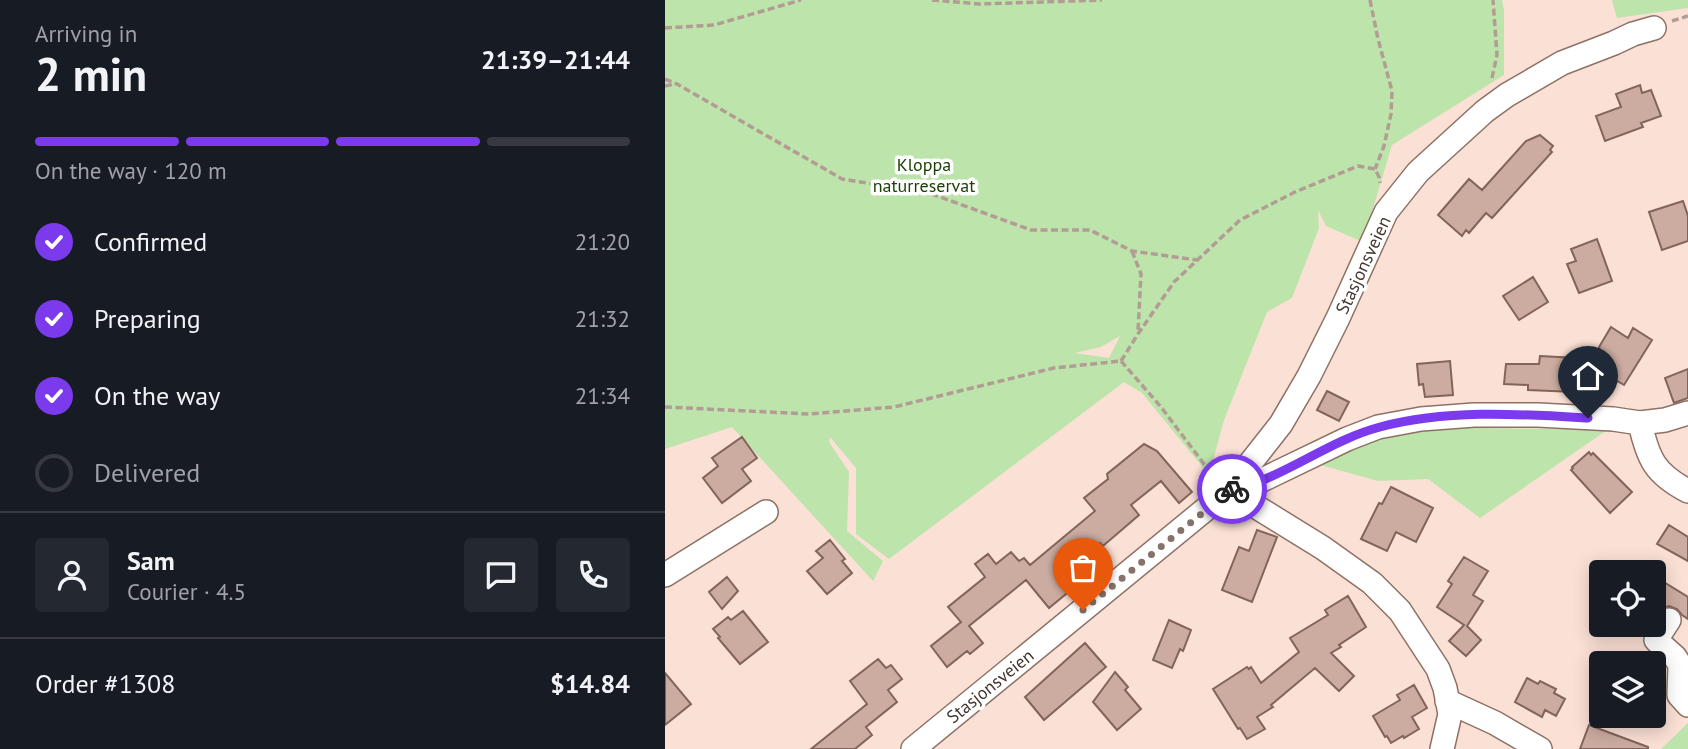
<!DOCTYPE html>
<html lang="en">
<head>
<meta charset="utf-8">
<style>
	body { margin:0; font-family:"PT Sans",sans-serif; background:#242831; color:#f1f3f6; height:100vh; display:flex; flex-direction:column; font-size:26px; white-space:nowrap }
	* { box-sizing:border-box; margin:0 }
	p { font-size:23px; color:#9ea1a6 }
	.icon { flex:none; width:38px; height:38px; fill:none; stroke:currentColor; stroke-width:2; stroke-linecap:round; stroke-linejoin:round }
	.map { position:relative; flex:1; overflow:hidden }
	.drawer { display:flex; flex-direction:column; background:#171b24; width:665px }
	.drawer>* { flex:none }
	.buttons { position:absolute; left:924px; top:560px; display:grid; gap:14px }
	.buttons a { display:grid; place-items:center; width:77px; height:77px; border-radius:7px; background:#171b24; box-shadow:0 4px 18px #0003; font-size:35px }
	.pin { position:absolute; display:grid; place-items:center; width:60px; height:60px; color:#fff; margin:-72px -30px; border-radius:50% 50% 50% 0; rotate:-45deg; box-shadow:0 0 7px #0007 }
	.pin .icon { rotate:45deg }
	.courier { position:absolute; display:grid; place-items:center; width:70px; height:70px; margin:-35px; border:5px solid #7c3aed; border-radius:50%; background:#fff; color:#222; box-shadow:0 2px 9px #0007 }
	.summary em { font-style:normal; font-weight:700 }
	.summary div { display:flex; flex-direction:column-reverse }
	.summary { display:flex; align-items:center; justify-content:space-between; height:119px; padding:0 35px }
	h1 { font-size:46px; font-weight:700; line-height:52px }
	.bar { display:grid; grid-template-columns:repeat(4,1fr); gap:10px 7px; align-content:center; height:84px; padding:0 35px }
	.bar i { height:9px; border-radius:5px; background:#363941 }
	.bar .active { background:#7c3aed }
	.bar p { grid-column:span 4 }
	.line { display:flex; align-items:center; gap:18px; padding:0 35px; border-top:2px solid #363941 }
	.line div { flex:1 }
	.round { display:grid; place-items:center; flex:none; width:74px; height:74px; border-radius:7px; background:#242831 }
	ol { padding:0 35px; list-style:none }
	li { display:flex; align-items:center; gap:21px; height:77px }
	li p { margin-inline-start:auto }
	li .icon { padding:7px; border-radius:50%; background:#7c3aed; color:#fff; stroke-width:4 }
	li:last-child { color:#9ea1a6 }
	li i { width:38px; height:38px; border:4px solid #363941; border-radius:50% }
	main { display:flex; flex:1; min-height:0 }
	.map>svg:first-child { display:block }
</style>
</head>
<body>
<main>
<section class="drawer">
<div class="summary"><div><h1>2 min</h1><p>Arriving in</p></div><em>21:39–21:44</em></div>
<div class="bar"><i class="active"></i><i class="active"></i><i class="active"></i><i></i><p>On the way · 120 m</p></div>
<ol>
<li><svg class="icon" aria-label="check" viewBox="0 0 24 24"><path d="M5 12l5 5 9-10"/></svg>Confirmed<p>21:20</p></li>
<li><svg class="icon" aria-label="check" viewBox="0 0 24 24"><path d="M5 12l5 5 9-10"/></svg>Preparing<p>21:32</p></li>
<li><svg class="icon" aria-label="check" viewBox="0 0 24 24"><path d="M5 12l5 5 9-10"/></svg>On the way<p>21:34</p></li>
<li><i></i>Delivered</li>
</ol>
<div class="line" style="height:126px"><a class="round"><svg class="icon" aria-label="person" viewBox="0 0 24 24"><circle cx="12" cy="8" r="4"/><path d="M4 21q1-7 8-7t8 7"/></svg></a><div><b>Sam</b><p>Courier · 4.5</p></div><a class="round"><svg class="icon" aria-label="chat" viewBox="0 0 24 24"><path d="M4 5h16v11H9l-5 4z"/></svg></a><a class="round"><svg class="icon" aria-label="phone" viewBox="0 0 24 24"><path d="M5 4h4l2 5-3 2q2 4 5 5l2-3 5 2v4C11 20 4 13 5 4z"/></svg></a></div>
<div class="line" style="height:91px"><div>Order #1308</div><b>$14.84</b></div>
</section>
<div class="map">
<svg width="1023" height="749" viewBox="0 0 1023 749">
	<rect width="100%" height="100%" fill="#fbe0d5"/>
	<path fill="#bde4ab" fill-rule="evenodd" d="M0,0h837l2,10v65l-112,70 -29,97 -37,-16 -8,-16 1,18 -27,70 -25,14 -43,108 -15,55 -67,-82 -18,-11 -235,177 -33,-25v-66l-26,-31 -1,5 20,30 -2,59 36,30 -10,20 -141,-154 -67,22zM455,336l-11,22 -34,-5 26,-6z
		M947,0h76v8l-71,10z
		M761,427l181,3 -127,88 -52,-39 -50,2 -61,-17 60,-26z
		M1023,723v26h-27z"/>
	<path fill="#ccaca0" stroke="#82645a" stroke-width="2" d="M975,85l2,8 9,-3 10,26 -20,7 2,4 -38,14 -9,-25 25,-9 -5,-13z
		M875,135l13,11 -3,4 2,2 -60,66 -6,-5 -17,20 -3,-3 -4,6 -24,-21 31,-36 13,11 44,-49z
		M1018,201l5,15v25l-26,9 -13,-38z
		M932,239l15,42 -33,12 -12,-29 9,-3 -5,-12z
		M868,277l15,25 -29,18 -16,-24z
		M946,327l17,11 5,-10 19,12 -28,45 -17,-10 7,-11 -11,-6 -4,-11z
		M875,356l37,2 -2,34 -47,-2v-5l-24,-1 2,-20h33z
		M785,361l3,34 -28,2 -2,-13 -4,1 -2,-21z
		M1023,369v29l-14,5 -9,-25z
		M662,391l22,11 -10,19 -22,-11z
		M77,437l15,21 -15,11 9,12 -29,22 -19,-25 15,-12 -6,-8z
		M479,444l13,7 35,41 -13,11 -18,-22 -30,24 8,10 -36,31 -3,-3 -33,28 11,13 -29,24 -23,-28 -57,46 14,17 -13,11 -3,-3 -20,16 -16,-21 30,-24 -13,-15 37,-30 -10,-13 13,-10 8,10 15,-12 8,9 5,-3 6,7 65,-54 -11,-13 24,-19 -1,-5z
		M924,452l2,3 2,-2 39,39 -22,21 -39,-43 2,-2 -1,-1z
		M726,487l42,21 -17,34 -20,-10 -9,19 -26,-12 18,-36 3,1z
		M1004,525l19,12v24l-31,-17z
		M592,530l20,7 -25,65 -30,-12 17,-43 10,4z
		M165,540l15,19 -3,2 10,12 -25,21 -20,-23 16,-13 -7,-7z
		M799,557l24,14 -15,24 10,6 -16,25 14,14 -15,16 -17,-15 15,-16 -27,-18 15,-23 -4,-3z
		M989,576l34,21v22l-6,-4 -5,-6 -8,-3 -7,2 -8,10z
		M62,577l11,14 -16,18 -13,-17z
		M683,596l18,31 -27,18 2,2 -10,6 23,23 -15,15 -24,-23 -44,37 2,2 -16,10 8,12 -18,10 -7,-11 -2,1 -25,-40 34,-22 2,2 2,-2 10,16 38,-31 -9,-14 38,-23 -3,-5z
		M78,611l25,31 -28,22 -22,-26 2,-1 -7,-8 15,-12 3,3z
		M504,620l22,10 -8,21 -3,-2 -8,19 -19,-8z
		M420,643l21,24 -62,53 -19,-23z
		M213,659l8,9 5,-3 11,14 -14,11 9,12 -31,25 6,8 -17,14h-44l56,-45 -17,-23z
		M450,672l13,15 -3,3 16,19 -24,21 -24,-28z
		M0,673l26,31 -26,21z
		M862,678l11,6 2,-3 16,8 -2,4 11,6 -9,17 -11,-6 -3,7 -27,-15z
		M749,685l13,23 -15,9 7,12 -15,9 -1,-2 -12,7 -4,-7 -2,1 -12,-21 27,-16 -3,-5z
		M924,725l59,22v2h-68z"/>
	<g fill="none" stroke-linecap="round" stroke-linejoin="round">
		<defs>
			<path id="minor" d="M975,423c8,36 15,51 48,68
				M564,490l52,-66 28,-48 29,-58 48,-106 32,-40 67,-61 22,-16 55,-32 52,-20 19,-9 21,-6
				M564,490l33,-10 85,-41 31,-12 43,-8 53,-4h64l75,4 27,4 25,-3 23,-7
				M0,575l101,-63
				M1004,620l-13,20 19,17 5,8 -1,30 9,10
				M782,701l48,22 45,26
				M248,749l316,-259 94,58 49,35 28,28 38,58 7,19 5,26 -8,35"/>
		</defs>
		<use href="#minor" stroke="#8e7165" stroke-width="26"/>
		<path stroke="#b29c94" stroke-width="3.5" stroke-dasharray="7 3.5" stroke-linecap="butt" d="M267,0l48,4 122,-4
			M705,0l8,39 14,52 -1,23 -7,32 -9,23
			M1007,21l16,-5
			M0,28l49,-3 87,-25
			M827,78l5,-23 -4,-55
			M0,79l12,5 165,95 87,14 102,37h59l42,21 65,9
			M0,86l10,-2
			M467,251l9,23 -3,57
			M456,361l17,-27 36,-52 66,-62 55,-28 63,-26 17,3 4,8 1,6
			M456,361l40,46 43,57 11,11
			M0,407l144,7 85,-7 160,-39 67,-7"/>
		<use href="#minor" stroke="#fff" stroke-width="23"/>
	</g>
	<g fill="none" stroke-linecap="round" stroke-linejoin="round">
		<path stroke="#84726b" stroke-width="7" stroke-dasharray="0 12.6" d="M418,610l149,-121"/>
		<path stroke="#7c3aed" stroke-width="9" d="M567,489c10,-3 21,-5 31,-9 39,-16 75,-42 117,-53 67,-18 140,-13 208,-9"/>
	</g>
	<g text-anchor="middle" dominant-baseline="central" stroke-width="7" stroke-linejoin="round" paint-order="stroke">
		<g font-size="18" fill="#1d4104" stroke="#fff">
			<text x="259" y="164">Kloppa<tspan x="259" dy="21">naturreservat</tspan></text>
		</g>
		<g font-size="18" fill="#443732" stroke="#fff">
			<text transform="translate(698 265) rotate(-65)">Stasjonsveien</text>
			<text transform="translate(325 686) rotate(-39)">Stasjonsveien</text>
		</g>
	</g>
</svg>
<div class="buttons">
<a><svg class="icon" aria-label="locate" viewBox="0 0 24 24"><circle cx="12" cy="12" r="6"/><path d="M12 2v4M12 18v4M2 12h4M18 12h4"/></svg></a>
<a><svg class="icon" aria-label="layers" viewBox="0 0 24 24"><path d="M12 4l9 5-9 5-9-5zM3 14l9 5 9-5"/></svg></a>
</div>
<div class="pin" style="left:418px;top:610px;background:#ea580c"><svg class="icon" aria-label="bag" viewBox="0 0 24 24"><path d="M5 8h14l-1 12H6zM9 8a3 3 0 0 1 6 0"/></svg></div>
<div class="pin" style="left:923px;top:418px;background:#1f2937"><svg class="icon" aria-label="home" viewBox="0 0 24 24"><path d="M3 11l9-7 9 7M6 9v11h12V9"/></svg></div>
<div class="courier" style="left:567px;top:489px"><svg class="icon" aria-label="bike" viewBox="0 0 24 24"><circle cx="6" cy="16" r="4"/><circle cx="18" cy="16" r="4"/><path d="M6 16l4-8h5l3 8M10 8l3 8H6M13 5h3"/></svg></div>
</div>
</main>
</body>
</html>
